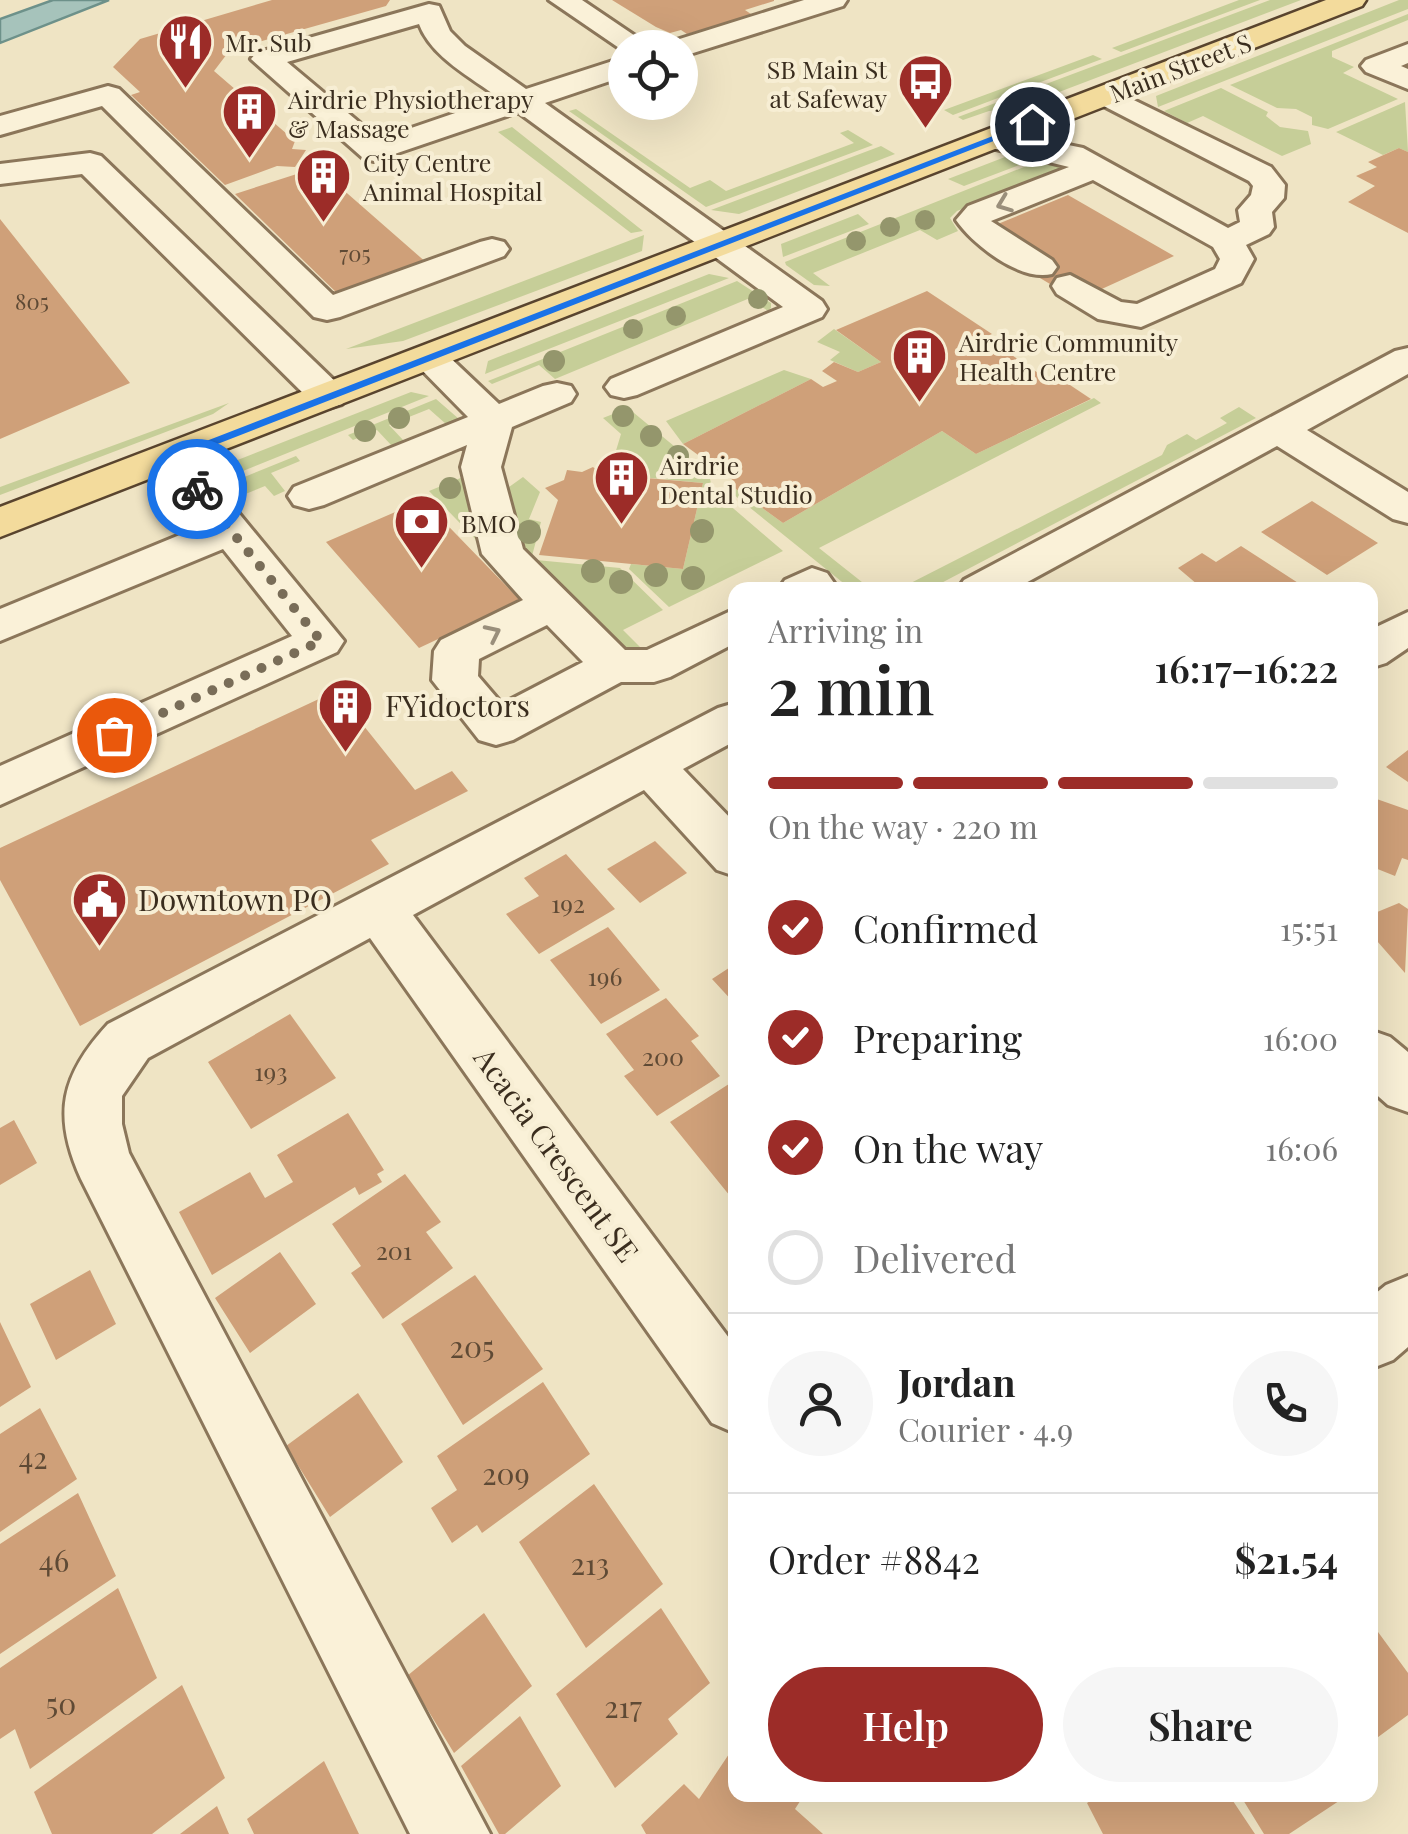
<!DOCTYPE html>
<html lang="en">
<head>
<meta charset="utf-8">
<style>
	body { margin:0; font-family:"Playfair Display",serif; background:#f6f6f6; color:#222; height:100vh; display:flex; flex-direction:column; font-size:38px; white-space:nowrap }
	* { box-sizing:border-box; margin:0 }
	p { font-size:32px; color:#767676 }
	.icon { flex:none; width:55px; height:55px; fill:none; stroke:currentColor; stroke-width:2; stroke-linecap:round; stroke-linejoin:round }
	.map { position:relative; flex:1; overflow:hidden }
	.side { position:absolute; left:728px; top:582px; width:650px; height:1220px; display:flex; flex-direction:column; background:#fff; border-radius:20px; box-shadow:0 10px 40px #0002 }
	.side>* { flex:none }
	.tools { position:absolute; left:608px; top:30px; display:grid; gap:20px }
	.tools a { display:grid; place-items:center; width:90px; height:90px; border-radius:50%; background:#fff; box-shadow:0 10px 40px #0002; font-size:50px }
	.pin { position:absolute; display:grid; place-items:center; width:85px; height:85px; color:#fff; margin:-42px; border:5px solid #fff; border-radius:50%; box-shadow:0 2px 10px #0007 }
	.courier { position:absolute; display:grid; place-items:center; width:100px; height:100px; margin:-50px; border:8px solid #1a73e8; border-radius:50%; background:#fff; color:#222; box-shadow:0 2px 12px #0007 }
	.summary em { font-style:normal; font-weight:600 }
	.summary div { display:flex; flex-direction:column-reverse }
	.summary { display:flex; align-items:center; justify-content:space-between; height:170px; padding:0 40px }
	h1 { font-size:65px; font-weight:600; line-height:75px }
	.bar { display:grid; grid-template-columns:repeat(4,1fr); gap:15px 10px; align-content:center; height:120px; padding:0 40px }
	.bar i { height:12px; border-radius:8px; background:#e0e0e0 }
	.bar .selected { background:#9c2c28 }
	.bar p { grid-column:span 4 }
	.line { display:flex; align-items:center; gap:25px; padding:0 40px; border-top:2px solid #e0e0e0 }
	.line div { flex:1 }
	.round { display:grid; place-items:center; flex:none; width:105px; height:105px; border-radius:52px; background:#f6f6f6 }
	ol { padding:0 40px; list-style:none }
	li { display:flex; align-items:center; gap:30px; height:110px }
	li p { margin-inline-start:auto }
	li .icon { padding:10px; border-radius:50%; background:#9c2c28; color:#fff; stroke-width:4 }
	li:last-child { color:#767676 }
	li i { width:55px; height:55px; border:5px solid #e0e0e0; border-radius:50% }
	.cta { display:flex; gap:20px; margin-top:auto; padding:20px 40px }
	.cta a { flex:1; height:115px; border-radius:60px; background:#9c2c28; color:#fff; font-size:40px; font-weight:600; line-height:115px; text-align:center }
	.cta a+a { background:#f6f6f6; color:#222 }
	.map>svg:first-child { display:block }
</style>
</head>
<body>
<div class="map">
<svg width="1408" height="1834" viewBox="0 0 1408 1834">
	<rect width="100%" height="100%" fill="#efe4c4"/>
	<path fill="#c6ce98" d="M1239,0h21l-139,52 -9,-4z
		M1270,0h31l-284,108 -28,3 -26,9 -5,-3z
		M1399,0h9v9l-250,98 -2,-11z
		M1408,14v6l-76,31v6l22,10 -11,6 55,26 -70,30 -16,-4v-8l-16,-8 -19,-1 -47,-23z
		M1093,55l9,4 -149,56 -9,-5z
		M1221,88l47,24 -2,4 14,11 28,4 3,13 -29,12 -79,-40 -16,7 -23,-12z
		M1405,102l3,50 -9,-4 -16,7 -47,-23z
		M576,109l114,79 20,-8 16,11 128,-48 -14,-10 8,-3 25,15 -167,62 -137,-96z
		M512,127l131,104 -12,2 -133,-101z
		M881,146l14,8 -156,60 -28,-4z
		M1018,152l22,5 -76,29 -16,-7z
		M1044,159l18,9 -105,43 -7,7 8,13 -21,9 -17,-10 -107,43 17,13 -16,-1 -28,-20 -1,-3z
		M858,214l11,10 -86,33 -2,-13z
		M644,235l-2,16 -239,90 -57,8z
		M709,274l20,4 -244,96 3,-13z
		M737,281l34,22v5l-3,3 -18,-13 -195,81 -16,-14 -47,19 -4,-3z
		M834,329l47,33 -23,10 -28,-12 10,-8 -23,-10z
		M784,370l27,9 -128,65 -17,-23z
		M411,392l18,4 -211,85 12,-18z
		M1094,398l7,5 -282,145 53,42h-20l-124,-100 1,-6 54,39 159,-92 34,23z
		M436,399l23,20 -13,5 -17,-15 -40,16 15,16 -12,5 -15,-16 -24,10 -5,-5z
		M229,403l-16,11 -213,81v-8z
		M1239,407l17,11 -328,172h-31l265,-135 5,-10 20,-11 9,6 31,-17 -7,-5z
		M628,408l81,67 4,16 70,60 -114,56 -40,-38 2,-5 52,5 20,-86 -94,-9 12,-40 -18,-16z
		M296,456l4,5 -29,12 14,18 -11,5 -9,-10 -32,13 -11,-13z
		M463,477l19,69 -53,-55z
		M523,477l17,15 -11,27 12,3 -9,34 -9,-11 -18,-55z
		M536,560l84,8 43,42 -40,20 19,19 -10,5z"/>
	<path fill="#a6c3bb" stroke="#6d918a" stroke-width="2.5" d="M53,0h56l-109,43v-24z"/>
	<path fill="#cfa079" d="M272,0h118l-4,6 -156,44 -16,21 81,70 -3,8 14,1 -11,17 -18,-1 -52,19 -94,-90 9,-3 -27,-25 27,-28z
		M612,0h162v1l-29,9 6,4 -10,5 -54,15 -6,-4 -11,3 -14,-6z
		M1399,148l9,4v81l-60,-31 27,-16 -19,-10 21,-9 -9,-5z
		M306,171l18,2 104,91 -88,32 -105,-102z
		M1068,195l106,61 -81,37 -33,-3 -30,-18 -42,-44z
		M0,219l130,164 -130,56z
		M927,291l65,43 -7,3 65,44 8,-4 33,22 -115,55 -34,-23 -159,92 -54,-39 5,-3 -51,-37 128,-65 12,8 14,-6 -15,-10 12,-9 24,10 23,-10 -45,-32z
		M593,467l8,7 102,9 -20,86 -144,-14 19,-55 -13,-12 19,-8 3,-10 15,2z
		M423,500l97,100 -19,9 5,6 -32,16 -6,-6 -49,23 -93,-106z
		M1312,501l66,42 -51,32 -66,-43z
		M1241,546l68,44h-105l-26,-22 24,-15 14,9z
		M336,691l79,99 37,-19 16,20 -97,49 18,24 -309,162 -80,-146v-32z
		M1408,750v32l-22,-15z
		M1371,797l37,13v50l-6,-2 -7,18 -25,-10z
		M655,841l32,32 -47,30 -33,-34z
		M566,854l49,55 -76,45 -33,-40 33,-18 -15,-18z
		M1399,903l9,6 -3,64 -35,-40v-18z
		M608,927l52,63 -59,34 -51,-64z
		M735,964v40l-23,-25z
		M666,998l33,38 -8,5 29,35 -63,40 -33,-40 10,-6 -28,-36z
		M290,1014l46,64 -85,51 -43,-67z
		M732,1082l3,4v107l-5,3 -60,-74z
		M348,1113l36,57 -7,4 5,8 -23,13 -4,-8 -143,88 -33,-63 71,-40 15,26 28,-16 -16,-27z
		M14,1120l23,43 -37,22v-57z
		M405,1174l36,48 -15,10 27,36 -70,51 -32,-46 10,-7 -29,-42z
		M280,1252l36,52 -66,49 -35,-55z
		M90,1270l26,54 -60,36 -26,-56z
		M475,1275l68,94 -80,56 -62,-101z
		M0,1322l31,65 -31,20z
		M543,1382l47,72 -108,79 -5,-8 -25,18 -21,-35 26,-18 -20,-34z
		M358,1393l45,69 -73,55 -44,-71z
		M40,1408l37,71 -77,53v-98z
		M594,1484l69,100 -77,64 -67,-106z
		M78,1493l38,83 -116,78v-110z
		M118,1588l39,90 -127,91 -15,-40 -15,10v-71z
		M661,1608l49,75 -42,36 10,15 -63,54 -59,-94z
		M484,1613l48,73 -78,67 -47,-77z
		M1370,1621l38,52v42l-38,28z
		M182,1685l43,93 -73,56h-100l-18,-42z
		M520,1716l41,70 -56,48h-6l-38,-68z
		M731,1751l4,3v41h69l-9,14 28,25h-177l-5,-9 43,-41 15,15z
		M324,1761l35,73h-105l-7,-15z
		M1099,1795h130l26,39h-152l-16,-31z
		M1240,1795h108l-59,39h-25z
		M217,1806l12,28h-49z"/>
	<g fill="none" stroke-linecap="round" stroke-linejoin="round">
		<defs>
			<path id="minor" d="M549,0h33l71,48h-28v4z
				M804,0h43l-4,6 -153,48 -10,3v-9h-14l4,-6z
				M429,4l10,2 11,25 15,15 61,43 99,-32v19l-80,27 277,198 5,8 -5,8 -185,78 -13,3 -13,-3 -6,-8 6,-8 172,-72 -265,-195 -144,49 -11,-3 -112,-99 5,-6zM419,24c12,33 53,54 80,74l-120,41 -92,-77z
				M1408,44v19l-7,3 7,3v20l-42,-17 -5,-6 5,-6z
				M108,86l11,3 214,206 147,-53 12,-3 12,3 5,7 -5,7 -164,61 -13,3 -13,-3 -212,-211 -102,29v-19z
				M1107,87l164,80 14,18 -1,13 -12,14 2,15 -5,7 -23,11 8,14 -13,24 -100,44 -43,-8 -41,-25 -5,-8 5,-8 13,-3 51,27 16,2 78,-35 5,-10 -7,-12 -120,-67 -102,41 61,39 5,7 -5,7c-31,8 -79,-29 -96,-54l12,-14 101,-39 -85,-21 -5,-7 5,-7 11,-2 88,18 145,80 12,-6 -2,-12 13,-15 2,-9 -4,-5 -153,-79 -4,-6 4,-6z
				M90,153l11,3 241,232 5,8 -5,8 -14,4 -14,-4 -232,-230 -82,10v-20z
				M429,347l13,3 57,54 44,-18 14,-3 14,3 5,8 -5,8 -59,25 -11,40 22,82 102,101h22l88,-41v34l-65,34 -16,5h-33l-108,58 -17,5 -17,-5 -47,-60 2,-29 7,-11 82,-40 -41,-46 -21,-87 6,-22 -143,60 -15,4 -15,-4 -6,-9 6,-9 174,-70 -58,-59 6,-8zM547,625l36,37 -81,42 -24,-28 1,-17z
				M1408,348v26l-101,56 101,62v31l-15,-4 -116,-73 -264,144h-56l7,-10 431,-229z
				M171,445l14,3 159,193 -7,11 -337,153v-39l292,-130 -69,-87 -223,92v-32l204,-84 -53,-68 6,-9z
				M812,568l15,5 7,10 -5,7h-51l7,-10z
				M1408,612v36l-22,15 -16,5v-38z
				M735,703v38l-52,28 52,54v53l-18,-6 -73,-80 -231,125 322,431v87l-23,-10 -342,-485 -222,120 -26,38v28l7,29 361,681h-80l-329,-655c-29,-64 -20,-104 27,-155l610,-316z
				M1370,1030l20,7 18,15v60l-20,-7 -18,-16z
				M1408,1276v71l-15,13 -23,9v-71l16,-13z"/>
			<path id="major" d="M1326,0h40l-4,6 -1362,531v-30z"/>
		</defs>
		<use href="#minor" stroke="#8b765a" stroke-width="6"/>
		<use href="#major" stroke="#59442e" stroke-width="5"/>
		<use href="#minor" fill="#faf1d8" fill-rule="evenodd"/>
		<use href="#major" fill="#f3db9c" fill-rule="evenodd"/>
	</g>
	<g fill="#94966c">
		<circle cx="925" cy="220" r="10"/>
		<circle cx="890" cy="227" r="10"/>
		<circle cx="856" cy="241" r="10"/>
		<circle cx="758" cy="299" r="10"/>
		<circle cx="676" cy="316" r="10"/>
		<circle cx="633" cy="329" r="10"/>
		<circle cx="554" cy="361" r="11"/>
		<circle cx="623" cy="416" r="11"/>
		<circle cx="399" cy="418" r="11"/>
		<circle cx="365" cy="431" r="11"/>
		<circle cx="651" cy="436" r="11"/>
		<circle cx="678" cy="456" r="11"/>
		<circle cx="236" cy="485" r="11"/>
		<circle cx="450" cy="488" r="11"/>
		<circle cx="702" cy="531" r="12"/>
		<circle cx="529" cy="532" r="12"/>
		<circle cx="593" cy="571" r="12"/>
		<circle cx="656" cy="575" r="12"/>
		<circle cx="693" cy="578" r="12"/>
		<circle cx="621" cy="582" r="12"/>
	</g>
	<defs><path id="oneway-chevron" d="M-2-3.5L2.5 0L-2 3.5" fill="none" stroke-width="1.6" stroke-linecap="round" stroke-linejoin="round" transform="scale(2.5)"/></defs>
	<g stroke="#9a8f7b">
		<use href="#oneway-chevron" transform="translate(1004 204) rotate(159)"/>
		<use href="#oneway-chevron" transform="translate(493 633) rotate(-26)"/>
	</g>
	<path fill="#1a73e8" d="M1029,122l8,2 -858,335 23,27v6h-9l-28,-35z"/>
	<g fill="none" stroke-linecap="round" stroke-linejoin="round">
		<path stroke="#796d58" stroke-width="10" stroke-dasharray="0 18" d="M114,735l207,-94 -124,-152"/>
	</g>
	<defs>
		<symbol id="restaurant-pin" viewBox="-11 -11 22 30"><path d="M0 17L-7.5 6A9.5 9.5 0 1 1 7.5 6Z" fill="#9c2c28" stroke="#f7eed4"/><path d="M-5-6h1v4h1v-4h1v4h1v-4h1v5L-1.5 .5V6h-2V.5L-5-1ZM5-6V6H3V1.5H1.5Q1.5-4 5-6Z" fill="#fff"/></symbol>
		<symbol id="bus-pin" viewBox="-11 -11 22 30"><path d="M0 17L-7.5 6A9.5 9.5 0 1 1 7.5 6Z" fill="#9c2c28" stroke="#f7eed4"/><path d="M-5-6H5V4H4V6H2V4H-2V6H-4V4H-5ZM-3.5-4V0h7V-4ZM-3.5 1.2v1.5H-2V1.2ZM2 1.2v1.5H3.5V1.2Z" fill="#fff"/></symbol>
		<symbol id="building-pin" viewBox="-11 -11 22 30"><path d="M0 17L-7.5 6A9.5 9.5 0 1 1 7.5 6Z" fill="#9c2c28" stroke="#f7eed4"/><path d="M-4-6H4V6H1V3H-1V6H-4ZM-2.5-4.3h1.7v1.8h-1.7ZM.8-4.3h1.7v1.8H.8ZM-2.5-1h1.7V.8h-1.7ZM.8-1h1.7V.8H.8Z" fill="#fff"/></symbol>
		<symbol id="bank-pin" viewBox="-11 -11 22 30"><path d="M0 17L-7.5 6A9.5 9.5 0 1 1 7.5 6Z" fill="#9c2c28" stroke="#f7eed4"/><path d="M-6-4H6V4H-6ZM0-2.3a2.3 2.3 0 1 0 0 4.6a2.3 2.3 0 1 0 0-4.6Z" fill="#fff"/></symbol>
		<symbol id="civic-pin" viewBox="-11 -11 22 30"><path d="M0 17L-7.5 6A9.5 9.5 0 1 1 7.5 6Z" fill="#9c2c28" stroke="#f7eed4"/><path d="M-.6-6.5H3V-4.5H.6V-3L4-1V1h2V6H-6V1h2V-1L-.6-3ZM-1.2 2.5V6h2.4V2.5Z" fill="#fff"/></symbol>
	</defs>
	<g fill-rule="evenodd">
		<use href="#restaurant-pin" x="154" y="10" width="63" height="86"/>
		<use href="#bus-pin" x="894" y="50" width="63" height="86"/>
		<use href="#building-pin" x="218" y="80" width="63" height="86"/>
		<use href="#building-pin" x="292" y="144" width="63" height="86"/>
		<use href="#building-pin" x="888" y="324" width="63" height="86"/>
		<use href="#building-pin" x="590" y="446" width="63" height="86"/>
		<use href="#bank-pin" x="390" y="490" width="63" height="86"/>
		<use href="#building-pin" x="314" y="674" width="63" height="86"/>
		<use href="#civic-pin" x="68" y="868" width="63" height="86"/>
	</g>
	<g text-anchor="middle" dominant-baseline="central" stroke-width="8" stroke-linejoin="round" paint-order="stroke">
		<g font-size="22" fill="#5f4a35">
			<text x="355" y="253">705</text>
			<text x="32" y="301">805</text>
		</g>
		<g font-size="25" fill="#3a2d1e" stroke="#f7eed4" text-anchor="start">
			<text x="225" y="41">Mr. Sub</text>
			<text x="887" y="68" text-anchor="end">SB Main St<tspan x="887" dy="29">at Safeway</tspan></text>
			<text x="288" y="98">Airdrie Physiotherapy<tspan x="288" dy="29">&amp; Massage</tspan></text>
			<text x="363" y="161">City Centre<tspan x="363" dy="29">Animal Hospital</tspan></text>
			<text x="959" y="341">Airdrie Community<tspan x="959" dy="29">Health Centre</tspan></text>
			<text x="660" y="464">Airdrie<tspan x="660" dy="29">Dental Studio</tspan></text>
			<text x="461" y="522">BMO</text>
		</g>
		<g font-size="25" fill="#3a2d1e" stroke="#f7eed4">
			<text transform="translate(1180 67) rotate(-21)">Main Street S</text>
		</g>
		<g font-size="25" fill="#5f4a35">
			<text x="568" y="902">192</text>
			<text x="605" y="975">196</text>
			<text x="663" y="1055">200</text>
			<text x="271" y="1070">193</text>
			<text x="394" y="1249">201</text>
		</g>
		<g font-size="30" fill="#3a2d1e" stroke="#f7eed4" text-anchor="start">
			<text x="385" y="705">FYidoctors</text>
			<text x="138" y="899">Downtown PO</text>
		</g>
		<g font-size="30" fill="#3a2d1e" stroke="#f7eed4">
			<text transform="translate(557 1154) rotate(54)">Acacia Crescent SE</text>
		</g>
		<g font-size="30" fill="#5f4a35">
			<text x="472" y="1346">205</text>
			<text x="33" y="1457">42</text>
			<text x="506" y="1473">209</text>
			<text x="54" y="1560">46</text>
			<text x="590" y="1563">213</text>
			<text x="61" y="1703">50</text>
			<text x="623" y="1706">217</text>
		</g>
	</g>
</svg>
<div class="tools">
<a><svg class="icon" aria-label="locate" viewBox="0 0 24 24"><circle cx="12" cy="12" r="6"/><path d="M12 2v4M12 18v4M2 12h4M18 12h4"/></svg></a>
</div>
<div class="pin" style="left:114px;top:735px;background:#ea580c"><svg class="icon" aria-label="bag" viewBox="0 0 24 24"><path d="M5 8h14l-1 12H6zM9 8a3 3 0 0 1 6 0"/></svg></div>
<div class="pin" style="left:1032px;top:124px;background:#1f2937"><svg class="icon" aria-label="home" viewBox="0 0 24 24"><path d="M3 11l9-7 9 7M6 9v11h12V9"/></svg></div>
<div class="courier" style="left:197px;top:489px"><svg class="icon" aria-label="bike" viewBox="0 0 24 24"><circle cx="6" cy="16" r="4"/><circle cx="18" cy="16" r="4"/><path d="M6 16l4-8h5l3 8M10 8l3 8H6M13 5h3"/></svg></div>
<section class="side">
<div class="summary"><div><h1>2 min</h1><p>Arriving in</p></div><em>16:17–16:22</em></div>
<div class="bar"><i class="selected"></i><i class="selected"></i><i class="selected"></i><i></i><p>On the way · 220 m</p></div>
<ol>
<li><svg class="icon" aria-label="check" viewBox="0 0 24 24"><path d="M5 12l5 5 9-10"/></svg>Confirmed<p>15:51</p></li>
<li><svg class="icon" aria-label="check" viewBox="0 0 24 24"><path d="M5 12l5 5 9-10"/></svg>Preparing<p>16:00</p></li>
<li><svg class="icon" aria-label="check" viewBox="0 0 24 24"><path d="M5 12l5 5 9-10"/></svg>On the way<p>16:06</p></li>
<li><i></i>Delivered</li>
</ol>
<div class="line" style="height:180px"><a class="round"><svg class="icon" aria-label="person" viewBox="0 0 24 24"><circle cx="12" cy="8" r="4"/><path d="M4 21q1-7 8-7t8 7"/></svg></a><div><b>Jordan</b><p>Courier · 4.9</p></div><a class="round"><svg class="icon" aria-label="phone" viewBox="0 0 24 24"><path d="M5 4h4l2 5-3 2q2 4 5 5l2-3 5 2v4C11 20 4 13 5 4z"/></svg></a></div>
<div class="line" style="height:130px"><div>Order #8842</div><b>$21.54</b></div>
<div class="cta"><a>Help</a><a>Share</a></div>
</section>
</div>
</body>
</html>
